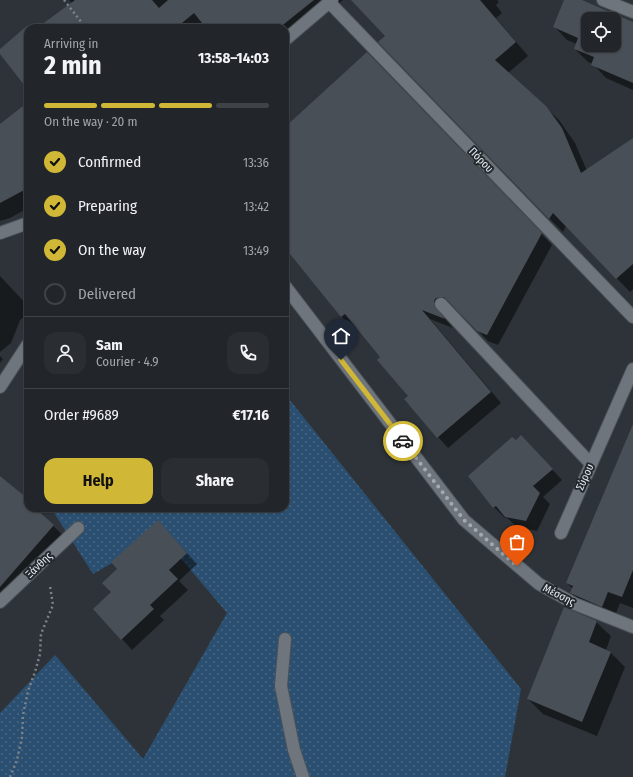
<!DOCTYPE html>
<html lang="en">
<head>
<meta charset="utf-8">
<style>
	body { margin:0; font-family:"Fira Sans Condensed",sans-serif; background:#2a2e33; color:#f1f3f6; height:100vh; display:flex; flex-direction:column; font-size:15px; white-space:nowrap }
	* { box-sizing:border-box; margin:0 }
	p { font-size:13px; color:#a2a5a9 }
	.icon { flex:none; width:22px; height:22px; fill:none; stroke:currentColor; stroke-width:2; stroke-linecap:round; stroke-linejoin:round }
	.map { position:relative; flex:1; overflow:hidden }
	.drawer { position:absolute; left:24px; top:24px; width:265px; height:488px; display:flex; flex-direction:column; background:#22262b; border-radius:12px; box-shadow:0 1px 3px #0004,0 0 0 1px #3f4347 }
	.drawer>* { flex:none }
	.buttons { position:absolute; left:581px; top:12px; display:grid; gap:8px }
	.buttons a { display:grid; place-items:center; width:40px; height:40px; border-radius:8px; background:#22262b; box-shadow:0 1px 3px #0004,0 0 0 1px #3f4347; font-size:20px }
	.pin { position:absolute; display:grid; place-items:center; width:34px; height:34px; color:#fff; margin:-41px -17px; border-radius:50% 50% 50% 0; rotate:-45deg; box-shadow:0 0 4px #0007 }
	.pin .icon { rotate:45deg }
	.courier { position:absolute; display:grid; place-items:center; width:40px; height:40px; margin:-20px; border:3px solid #d1b736; border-radius:50%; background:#fff; color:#222; box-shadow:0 1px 5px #0007 }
	.summary em { font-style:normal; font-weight:700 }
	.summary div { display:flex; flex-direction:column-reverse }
	.summary { display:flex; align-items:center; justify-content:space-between; height:68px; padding:0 20px }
	h1 { font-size:26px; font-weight:700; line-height:30px }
	.bar { display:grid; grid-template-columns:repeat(4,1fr); gap:6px 4px; align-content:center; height:48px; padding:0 20px }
	.bar i { height:5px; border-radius:3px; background:#3f4347 }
	.bar .selected { background:#d1b736 }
	.bar p { grid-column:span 4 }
	.line { display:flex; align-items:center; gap:10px; padding:0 20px; border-top:1px solid #3f4347 }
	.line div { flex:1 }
	.round { display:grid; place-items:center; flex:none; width:42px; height:42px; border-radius:12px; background:#2a2e33 }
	ol { padding:0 20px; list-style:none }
	li { display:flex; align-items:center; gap:12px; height:44px }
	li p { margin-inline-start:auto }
	li .icon { padding:4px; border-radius:50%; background:#d1b736; color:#111; stroke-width:4 }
	li:last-child { color:#a2a5a9 }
	li i { width:22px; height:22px; border:2px solid #3f4347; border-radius:50% }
	.primary-button { display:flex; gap:8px; margin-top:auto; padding:8px 20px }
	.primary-button a { flex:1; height:46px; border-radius:12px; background:#d1b736; color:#111; font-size:16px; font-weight:700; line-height:46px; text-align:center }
	.primary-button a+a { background:#2a2e33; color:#f1f3f6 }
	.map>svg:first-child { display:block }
</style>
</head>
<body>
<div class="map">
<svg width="633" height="777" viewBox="0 0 633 777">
	<defs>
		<pattern id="grass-dots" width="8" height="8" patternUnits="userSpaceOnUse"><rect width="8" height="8" fill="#2b4f70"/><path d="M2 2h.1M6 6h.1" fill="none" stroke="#4a6885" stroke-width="1.8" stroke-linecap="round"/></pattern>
	</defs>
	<rect width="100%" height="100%" fill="#2d3339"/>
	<path fill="url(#grass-dots)" d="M285,394l236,295 -16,88h-505v-64l55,-58 88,104 84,-146 -66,-78 -68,39 -42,-66h234z"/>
	<path fill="#0007" fill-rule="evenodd" d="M69,0h274l-58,47v-19h-246l33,-25z
		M352,0h145l2,2 -3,3 6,8 -6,5 32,38 -20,17 51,47 16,23 12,28 46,-32v150l-3,3 -64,-66 -3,6 -13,-13 -170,-177 6,-6z
		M565,0h14l54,23v67l-27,-12 -13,-14 -5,-2 -13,-13 2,-5 -10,-4 -13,-14zM588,19h26v26h-26z
		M378,64l174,181 -54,100 -10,-4 -33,-34 -8,2 -3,3v5l9,11 -23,-9 71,84 -53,45 -43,-48 4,-4 -28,-39 -26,-32 -3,2 -10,-10 -57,-69v-127l3,4z
		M28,103v105l-18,10 -10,3v-95z
		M0,276l28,30v4l-2,2 2,2 -8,6 -9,23 -11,9z
		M0,356l3,3 -3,4z
		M633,426v182l-13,-5 -6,15 -31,-13 -12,-12 2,-4 -6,-6z
		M521,436l41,44 -19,17 7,7 -13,27 -20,-4 -11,-10 -1,1 -11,-11 22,-65z
		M0,478l28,25v5h6l30,28 -64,69z
		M158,521l39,43 -18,17 9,9 -28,26 4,4 -32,30 -10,-11 -10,-47 7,-23z
		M596,622l15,14 -5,14 4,2 15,15 -28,69 -54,-22 -15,-15z"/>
	<path fill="#494f56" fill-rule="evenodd" d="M75,0h77l7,8 9,-8h146l-35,28h-73l-12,-15 -18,15h-139z
		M351,0h129l36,42 -21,18 51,46 16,22 19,45 52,-35v126l-17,15 -63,-66 -4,6 -171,-177 7,-6z
		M564,0h18l51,22v61l-42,-18 3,-8 -20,-8 4,-11 -25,-11zM588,19h26v26h-26z
		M28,25v65l-28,-36v-5z
		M367,52l175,181 -55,102 -10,-4 -33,-34 -8,1 -2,3v4l11,14 -23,-9 69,82 -54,46 -33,-39 4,-3 -31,-36 3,-3 -35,-43 -4,3 -56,-69v-121z
		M28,102v86l-28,15v-79z
		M633,424v146l-11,27 -14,-5 -6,15 -32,-14 3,-7 -7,-3z
		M521,435l32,34 -20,17 7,7 -14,28 -21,-4 -9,-11 -3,2 -25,-32 44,-39 4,3z
		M0,476l28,23v9h7l19,17 -54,62z
		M158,520l29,33 -18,17 9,9 -28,26 4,4 -33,31 -28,-31 18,-17 -9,-9 15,-14 -6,-7z
		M564,607l33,14 -8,21 22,10 -29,70 -55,-23z"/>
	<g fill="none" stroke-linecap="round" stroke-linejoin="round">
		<defs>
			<path id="lane" d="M285,639l-4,47 13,64 9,27"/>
			<path id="street" d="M603,0l30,12
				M329,2l304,315
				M285,40l47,-40
				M0,233l28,-10
				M285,286l179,234 75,64 36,20 58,23
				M441,304l150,160
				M0,387l28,-43
				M561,533l72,-164
				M0,602l78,-74"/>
		</defs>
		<use href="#lane" stroke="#4b5156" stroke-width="14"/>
		<use href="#street" stroke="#4b5156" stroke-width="14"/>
		<path stroke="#7e8388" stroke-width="2.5" stroke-dasharray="2 3" stroke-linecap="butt" d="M64,0l22,28
			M10,777l7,-17 5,-23 1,-22 5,-24 7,-19 5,-18 1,-20 12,-29 -3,-19"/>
		<use href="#lane" stroke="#6e757c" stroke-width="12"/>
		<use href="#street" stroke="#6e757c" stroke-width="12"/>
	</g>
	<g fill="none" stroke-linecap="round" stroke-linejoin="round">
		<path stroke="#a5aaaf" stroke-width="4" stroke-dasharray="0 7.2" d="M403,441l61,79 53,46"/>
		<path stroke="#d1b736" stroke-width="5" d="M341,360l62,81"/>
	</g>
	<g text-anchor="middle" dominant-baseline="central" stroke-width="4" stroke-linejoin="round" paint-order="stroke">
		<g font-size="11" fill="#e6eaee" stroke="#23292f">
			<text transform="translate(481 160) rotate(46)">Πόρου</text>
			<text transform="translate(585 477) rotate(-66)">Σύρου</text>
			<text transform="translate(39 565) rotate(-44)">Ξάνθης</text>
			<text transform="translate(559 595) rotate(27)">Μέσσης</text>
		</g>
	</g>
</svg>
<div class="buttons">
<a><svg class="icon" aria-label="locate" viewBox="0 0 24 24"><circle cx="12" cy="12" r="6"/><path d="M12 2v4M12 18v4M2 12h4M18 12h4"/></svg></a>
</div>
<div class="pin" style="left:517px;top:566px;background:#ea580c"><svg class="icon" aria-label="bag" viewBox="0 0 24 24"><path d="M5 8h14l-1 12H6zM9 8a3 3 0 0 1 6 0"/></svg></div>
<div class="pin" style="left:341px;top:360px;background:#1f2937"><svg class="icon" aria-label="home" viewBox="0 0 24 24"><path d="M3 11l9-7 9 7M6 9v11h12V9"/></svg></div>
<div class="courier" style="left:403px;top:441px"><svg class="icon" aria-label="car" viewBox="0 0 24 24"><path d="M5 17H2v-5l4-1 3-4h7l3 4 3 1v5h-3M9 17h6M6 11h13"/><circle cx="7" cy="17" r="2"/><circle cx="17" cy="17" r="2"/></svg></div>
<section class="drawer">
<div class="summary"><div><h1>2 min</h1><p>Arriving in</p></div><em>13:58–14:03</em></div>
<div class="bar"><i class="selected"></i><i class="selected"></i><i class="selected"></i><i></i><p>On the way · 20 m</p></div>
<ol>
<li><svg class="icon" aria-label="check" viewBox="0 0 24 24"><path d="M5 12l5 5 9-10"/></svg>Confirmed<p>13:36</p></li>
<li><svg class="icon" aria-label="check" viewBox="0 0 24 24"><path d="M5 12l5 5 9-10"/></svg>Preparing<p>13:42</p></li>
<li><svg class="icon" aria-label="check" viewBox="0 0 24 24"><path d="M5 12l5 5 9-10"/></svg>On the way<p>13:49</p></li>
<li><i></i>Delivered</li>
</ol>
<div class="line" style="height:72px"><a class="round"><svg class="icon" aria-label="person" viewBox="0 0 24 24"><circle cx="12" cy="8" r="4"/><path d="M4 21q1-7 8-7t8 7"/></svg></a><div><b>Sam</b><p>Courier · 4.9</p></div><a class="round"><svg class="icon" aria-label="phone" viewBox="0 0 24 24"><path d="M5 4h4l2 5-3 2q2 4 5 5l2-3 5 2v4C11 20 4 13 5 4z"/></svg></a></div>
<div class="line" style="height:52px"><div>Order #9689</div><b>€17.16</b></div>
<div class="primary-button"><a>Help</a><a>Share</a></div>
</section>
</div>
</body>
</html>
